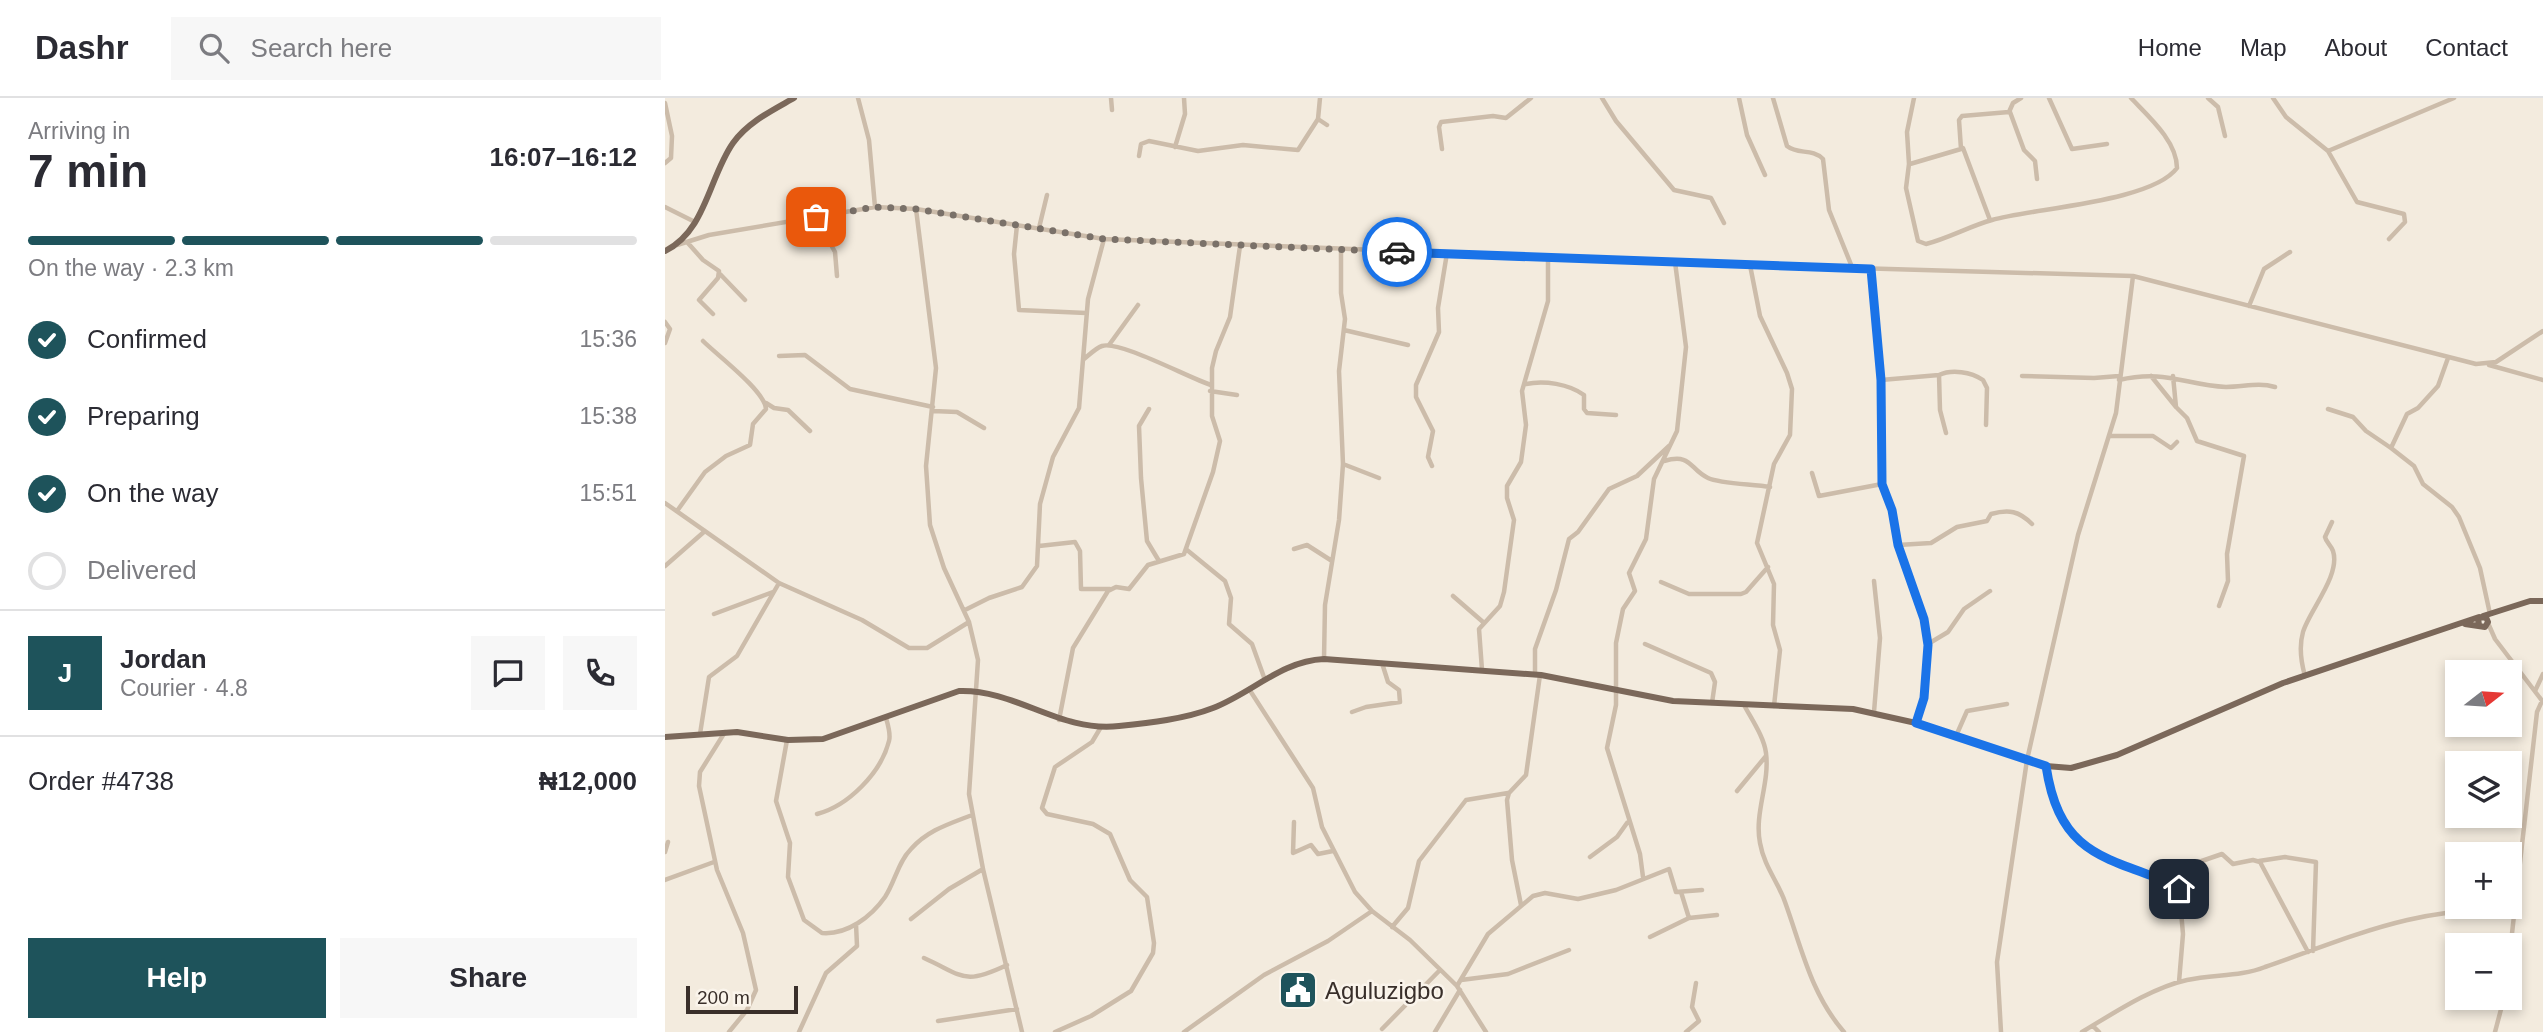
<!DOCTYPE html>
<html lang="en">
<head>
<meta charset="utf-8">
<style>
	body { margin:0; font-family:Arial,sans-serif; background:#f7f7f7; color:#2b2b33; height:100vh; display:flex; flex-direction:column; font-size:26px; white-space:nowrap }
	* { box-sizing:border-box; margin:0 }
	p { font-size:23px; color:#7c7c81 }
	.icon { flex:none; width:38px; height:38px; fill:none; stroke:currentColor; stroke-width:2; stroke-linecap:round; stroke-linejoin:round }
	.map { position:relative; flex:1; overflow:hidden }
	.side { display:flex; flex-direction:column; background:#fff; width:665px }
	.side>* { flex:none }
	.needle { width:46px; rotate:73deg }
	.buttons { position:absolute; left:1780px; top:562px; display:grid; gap:14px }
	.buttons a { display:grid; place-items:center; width:77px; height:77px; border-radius:0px; background:#fff; box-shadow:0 4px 10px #0003; font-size:35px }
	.scale { position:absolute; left:21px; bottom:18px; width:112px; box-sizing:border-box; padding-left:7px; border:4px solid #392f2a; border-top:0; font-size:19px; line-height:24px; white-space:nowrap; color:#392f2a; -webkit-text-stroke:5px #faf4eb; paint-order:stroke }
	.pin { position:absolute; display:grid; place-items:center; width:60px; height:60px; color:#fff; margin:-30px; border-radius:14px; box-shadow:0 4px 10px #0006 }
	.courier { position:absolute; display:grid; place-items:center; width:70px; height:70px; margin:-35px; border:5px solid #1a73e8; border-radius:50%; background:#fff; color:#222; box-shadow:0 2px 9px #0007 }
	.overview em { font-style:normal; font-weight:700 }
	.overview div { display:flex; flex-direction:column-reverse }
	.overview { display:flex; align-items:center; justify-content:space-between; height:119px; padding:0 28px }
	h1 { font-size:46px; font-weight:700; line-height:52px }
	.bar { display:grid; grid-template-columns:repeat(4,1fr); gap:10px 7px; align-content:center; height:84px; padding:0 28px }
	.bar i { height:9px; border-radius:5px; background:#e1e1e2 }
	.bar .on { background:#1e535b }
	.bar p { grid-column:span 4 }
	.line { display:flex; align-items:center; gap:18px; padding:0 28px; border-top:2px solid #e1e1e2 }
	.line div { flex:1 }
	.round { display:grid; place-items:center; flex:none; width:74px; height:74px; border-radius:0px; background:#f7f7f7 }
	ol { padding:0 28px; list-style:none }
	li { display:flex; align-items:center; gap:21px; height:77px }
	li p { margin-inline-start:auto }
	li .icon { padding:7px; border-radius:50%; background:#1e535b; color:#fff; stroke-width:4 }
	li:last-child { color:#7c7c81 }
	li i { width:38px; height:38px; border:4px solid #e1e1e2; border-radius:50% }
	.button { display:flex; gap:14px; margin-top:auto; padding:14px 28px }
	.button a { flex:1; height:80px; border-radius:0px; background:#1e535b; color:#fff; font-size:28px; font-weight:700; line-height:80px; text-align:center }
	.button a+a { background:#f7f7f7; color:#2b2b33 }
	header { display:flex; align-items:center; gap:42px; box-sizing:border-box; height:98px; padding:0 35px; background:#fff; border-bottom:2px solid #e1e1e2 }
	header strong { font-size:33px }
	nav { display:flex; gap:38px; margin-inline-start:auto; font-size:24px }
	.search { width:490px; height:63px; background:#f7f7f7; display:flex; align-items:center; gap:18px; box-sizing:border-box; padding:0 24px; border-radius:0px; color:#7c7c81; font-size:26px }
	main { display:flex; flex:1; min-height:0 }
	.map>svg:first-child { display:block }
</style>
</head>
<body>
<header>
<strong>Dashr</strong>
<div class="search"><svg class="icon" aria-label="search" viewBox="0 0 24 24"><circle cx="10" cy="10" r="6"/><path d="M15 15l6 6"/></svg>Search here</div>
<nav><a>Home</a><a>Map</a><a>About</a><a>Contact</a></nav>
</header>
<main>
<section class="side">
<div class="overview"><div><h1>7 min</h1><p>Arriving in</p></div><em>16:07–16:12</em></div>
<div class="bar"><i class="on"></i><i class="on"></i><i class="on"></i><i></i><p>On the way · 2.3 km</p></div>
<ol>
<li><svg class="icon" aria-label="check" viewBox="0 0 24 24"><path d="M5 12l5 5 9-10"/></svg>Confirmed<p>15:36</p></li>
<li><svg class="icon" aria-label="check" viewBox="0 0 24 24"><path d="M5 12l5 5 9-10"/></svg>Preparing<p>15:38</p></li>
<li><svg class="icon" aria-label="check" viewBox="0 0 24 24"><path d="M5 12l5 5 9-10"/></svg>On the way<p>15:51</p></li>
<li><i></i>Delivered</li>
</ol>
<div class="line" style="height:126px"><b class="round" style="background:#1e535b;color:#fff">J</b><div><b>Jordan</b><p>Courier · 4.8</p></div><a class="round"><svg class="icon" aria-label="chat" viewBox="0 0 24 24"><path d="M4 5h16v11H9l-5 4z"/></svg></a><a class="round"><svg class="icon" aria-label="phone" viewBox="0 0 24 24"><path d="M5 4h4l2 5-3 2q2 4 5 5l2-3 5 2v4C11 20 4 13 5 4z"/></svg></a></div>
<div class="line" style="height:91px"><div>Order #4738</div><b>₦12,000</b></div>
<div class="button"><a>Help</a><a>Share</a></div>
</section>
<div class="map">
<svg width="1878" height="934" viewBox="0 0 1878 934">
	<rect width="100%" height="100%" fill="#f3ebde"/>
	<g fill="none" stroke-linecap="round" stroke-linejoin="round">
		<path stroke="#ccbcaa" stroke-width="4.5" d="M193,0l11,42 6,67
			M446,0l1,12
			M937,0l14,23 58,69 37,8 13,25
			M1074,0l8,37 18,40
			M1108,0l14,48c11,9 25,2 36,13l6,51 23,57
			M1249,0l-7,34 2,32 -3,24 12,53 8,3c23,-6 44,-18 66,-24 42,-12 160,-18 185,-52 0,-27 -29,-52 -46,-70
			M1384,0l23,51 35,-5
			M1543,0l10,9 7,29
			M1608,0l13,19 42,34 126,-53
			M0,5l7,33 -1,22 -6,5
			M1345,14l14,38 11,11 2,18
			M653,21l9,6
			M510,49l10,-33 -1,-16
			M1298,50l27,72
			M777,51l-3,-22 2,-5 52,-6 13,2 25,-20
			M1663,53l29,51 47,12 1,8 -16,17
			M474,58l2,-12 8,-3 49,10 45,-6 55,5 20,-31 2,-21
			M1245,66l51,-15 -2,-29 3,-4 47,-4 4,-9 8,-5
			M0,109l30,15
			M251,111l20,159 -10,98 4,59 14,43 25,54 9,38 -9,134 14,75 39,163
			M151,119l19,35 2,24
			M352,127l-3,29 5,56 67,3
			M374,130l8,-33
			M22,144l16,18 16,11 -1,7 -19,22 14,14
			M12,147l32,-10 166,-28 41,2 188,30 646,26 383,11 343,88 20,-2 47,-31
			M1085,167l10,51 27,57 5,16 -2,46 -16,29 -17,79 17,41 -1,41 7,25 -6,56
			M1206,171l10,111 1,104 10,26 6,35 26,74 4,26 -4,52 -8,26
			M55,176l25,26
			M1584,208l15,-37 26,-17
			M0,224l5,7 -5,14
			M679,232l64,15
			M444,247l29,-40
			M114,258l26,-1 45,34 83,18
			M1783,260l-10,28 -20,22 -11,6 -16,34 23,18 9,18 29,23 7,10 21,51 10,46
			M419,261c5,-4 12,-11 18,-13 17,-6 87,32 109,39
			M1824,267l54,15
			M1274,277c13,-6 32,-3 44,5l4,8 -1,37
			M1357,278l72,2 25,-2
			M1486,278l25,31
			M1508,278l3,31 11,11 10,23 47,15 -17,98 1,27 -9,25
			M1216,282l58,-5 1,35 6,23
			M1454,282c46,-11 66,5 107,7 18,0 32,-5 49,0
			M861,286c18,-4 43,0 58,11v14l3,4 29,2
			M545,293l27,4
			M101,305l8,5 14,2 22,21
			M484,311l-10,17 2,52 6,63 12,20
			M1663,311l25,8 13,14 25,17
			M268,313l24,1 27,16
			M1445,338h43l18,12 6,-6
			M999,363c28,-8 25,8 44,17 13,6 45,6 62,9
			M678,366l36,14
			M767,368l-4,-9 5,-26 -17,-34v-12l23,-53 -1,-24 9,-55
			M1147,375l7,23 63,-12
			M0,405l114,80 83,37 47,28h18l42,-26
			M12,413l28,-39 21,-16 24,-11 3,-21 13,-15c-1,-18 -49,-54 -63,-68
			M1233,447l33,-2 26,-16 30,-6 4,-7c18,-5 28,-3 41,10
			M374,448l36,-4 5,9 1,38h29
			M629,451l13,-4 25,16
			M522,452l38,31 6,17 -2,26 23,20 13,36
			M0,468l40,-35
			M996,484l28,12h52l5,-2 22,-25
			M788,498l30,26
			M300,512l24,-12 33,-11 15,-21 3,-62 13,-47 26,-49 9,-109 16,-60
			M49,516l59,-22
			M1823,525l7,16 48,63
			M980,546l66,29 4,9 -3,21
			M1263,546l20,-12 16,-23 26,-18
			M659,561l1,-54 14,-85 4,-56 -4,-93 6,-52 -4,-26v-44
			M817,572l-3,-41 21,-23 4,-14 10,-72 -7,-22v-12l14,-24 5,-37 -4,-34 26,-90v-43
			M870,577v-26l21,-59 13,-51 9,-7 31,-43 28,-13 32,-30
			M1640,578c-4,-14 -6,-30 -2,-44 6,-21 38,-57 30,-81 -2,-6 -7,-9 -8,-14l7,-15
			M584,591l64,99 9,39 33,65 17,19 38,29 47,46 29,46
			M1870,593l8,-17
			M1079,607c8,15 20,32 22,48 4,30 -12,60 -6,90 4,23 18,39 25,59 17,47 26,92 59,130
			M687,614l14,-5 34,-5 -1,-12 -11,-8 -6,-19
			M1209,614l6,-74 -6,-57
			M394,622l14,-72 35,-57 8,-4 13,2 19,-24 36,-11 29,-82 7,-31 -8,-25v-48l4,-17 14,-34 10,-71
			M60,634l-25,40 -1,14 18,84 26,63 13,57 -9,20 -18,22
			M35,636l9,-57 28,-21 42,-73
			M1291,638l11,-25 40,-7
			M122,642l-11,61 14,42 -2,34 16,43 18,13c25,2 49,-16 63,-36 10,-15 13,-35 26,-48 17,-19 38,-25 61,-34
			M1381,668c14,93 60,91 136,121
			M1072,693l29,-35
			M152,716c31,-8 64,-41 72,-73 2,-7 -1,-16 -3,-23
			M629,724l-1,31 18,-8 7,9 15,-3
			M0,754l3,-10
			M925,759l27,-20 10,-14
			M1594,763l26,-4 31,5 -3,89
			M978,779l-3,-23 -33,-106 9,-43v-62l7,-34 12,-18 -6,-18 17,-34 8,-60 23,-48 9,-84 -11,-85
			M0,782l49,-18
			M1016,794l8,26
			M856,807l-9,-45 -5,-60 2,-7 17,-18 14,-100
			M246,821l38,-30 34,-20
			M727,829l16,-19 11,-47 47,-61 42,-7
			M985,839l39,-19 28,-3
			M259,860c40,18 39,28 83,7
			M1844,862l28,-248 5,-11
			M796,882l47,-6 61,-24
			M1514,884l4,-48 -4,-45 14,-25 29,-10 11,10 20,-4 7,2 48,90
			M792,888l31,-52 45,-38 12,-3 33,6 38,-9 53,-21 7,23 26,-2
			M273,923l79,-12
			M1428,928l6,6
			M717,931l58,-59
			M134,934l27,-59 31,-27 -1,-22
			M390,934l36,-16 40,-25 22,-38 1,-10 -7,-46 -17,-17 -20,-46 -17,-10 -46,-10 -5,-6 13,-41 37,-25 9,-15
			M519,934l80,-57 64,-34 44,-30
			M770,934l25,-42
			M1021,934l13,-11 -7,-14 4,-24
			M1336,934l-4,-70 30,-202 51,-225 38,-122 17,-137
			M1417,934c32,-19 69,-44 105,-52 26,-6 53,-3 78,-13 81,-28 163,-66 251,-54
			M1830,934l9,-34"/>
		<path stroke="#7b685a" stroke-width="6" d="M0,153c41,-20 44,-74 68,-108 15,-21 40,-33 61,-45
			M1818,518l47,-15h13
			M1800,526l20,3 3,-5 -2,-5 -8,1 1,7
			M0,639l72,-5 51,8 35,-1 136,-48c57,-2 101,42 160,35 30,-3 66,-7 94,-18 39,-15 68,-47 111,-49l217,16 132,26 180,8 63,14 130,43 25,2 46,-13 166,-72 196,-66"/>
	</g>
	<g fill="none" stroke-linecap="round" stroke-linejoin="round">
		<path stroke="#7a7169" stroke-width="7" stroke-dasharray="0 12.6" d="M151,119l59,-10 41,2 188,30 293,13"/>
		<path stroke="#1a73e8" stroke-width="9" d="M732,154l474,17 10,111 1,104 10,26 6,35 26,74 4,26 -4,53 -8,25 130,43c14,92 61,91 136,121l-3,2"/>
	</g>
	<defs>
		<symbol id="civic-square" viewBox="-11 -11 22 22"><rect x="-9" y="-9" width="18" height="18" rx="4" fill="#1e535b" stroke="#faf4eb"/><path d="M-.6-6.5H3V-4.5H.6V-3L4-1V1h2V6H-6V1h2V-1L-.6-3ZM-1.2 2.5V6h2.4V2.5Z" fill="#fff"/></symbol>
	</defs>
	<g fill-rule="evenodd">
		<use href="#civic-square" x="611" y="870" width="44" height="44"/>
	</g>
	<g text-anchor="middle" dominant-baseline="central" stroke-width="5" stroke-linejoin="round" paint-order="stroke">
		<g font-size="24" fill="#392f2a" stroke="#faf4eb" text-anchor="start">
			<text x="660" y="892">Aguluzigbo</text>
		</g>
	</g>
</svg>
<div class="buttons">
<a><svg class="needle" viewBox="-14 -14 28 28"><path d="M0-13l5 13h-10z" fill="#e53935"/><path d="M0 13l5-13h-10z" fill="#7c7c81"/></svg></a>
<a><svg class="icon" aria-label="layers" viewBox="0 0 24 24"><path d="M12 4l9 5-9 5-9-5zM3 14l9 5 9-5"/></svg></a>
<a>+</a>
<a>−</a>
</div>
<div class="scale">200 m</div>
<div class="pin" style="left:151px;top:119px;background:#ea580c"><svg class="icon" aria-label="bag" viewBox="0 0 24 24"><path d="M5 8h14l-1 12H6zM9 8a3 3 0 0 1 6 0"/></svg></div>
<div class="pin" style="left:1514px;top:791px;background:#1f2937"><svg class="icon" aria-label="home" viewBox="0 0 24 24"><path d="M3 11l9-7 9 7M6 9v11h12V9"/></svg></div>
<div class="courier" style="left:732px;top:154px"><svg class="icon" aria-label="car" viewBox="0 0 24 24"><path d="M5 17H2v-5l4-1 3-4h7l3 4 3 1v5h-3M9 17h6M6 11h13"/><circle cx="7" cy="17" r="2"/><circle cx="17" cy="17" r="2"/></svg></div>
</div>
</main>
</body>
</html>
